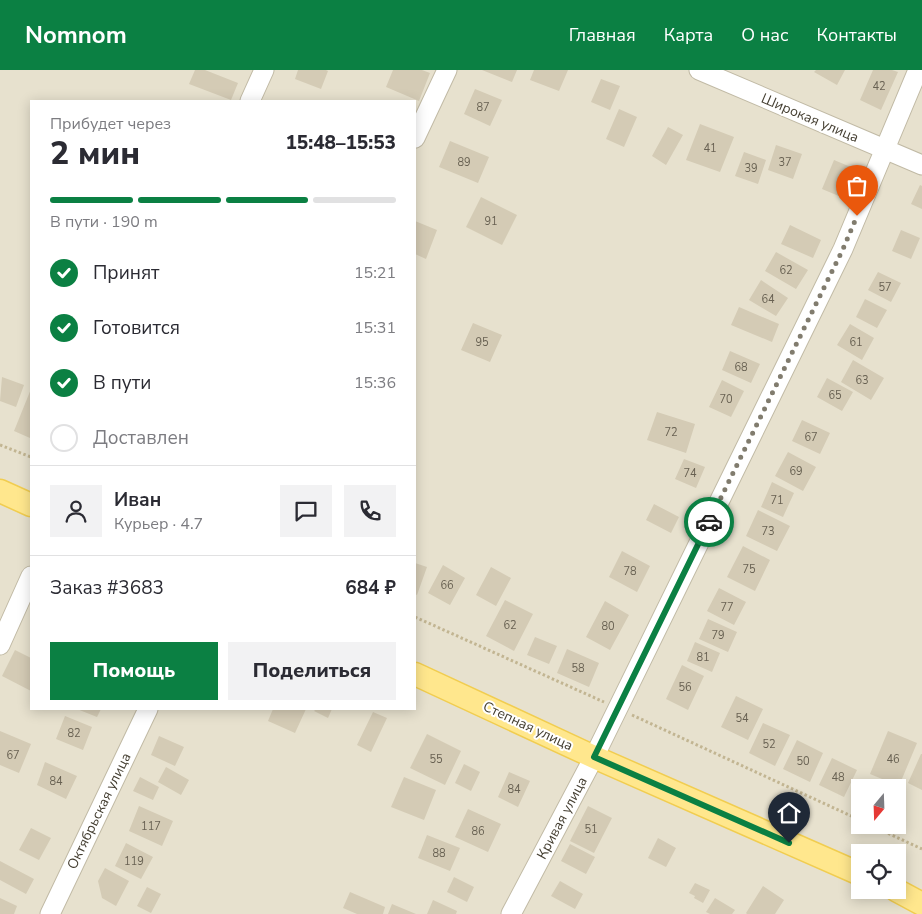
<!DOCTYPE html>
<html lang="ru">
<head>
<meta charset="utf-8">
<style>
	body { margin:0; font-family:"Nunito Sans",sans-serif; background:#f2f2f3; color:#2b2b33; height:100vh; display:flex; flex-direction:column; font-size:19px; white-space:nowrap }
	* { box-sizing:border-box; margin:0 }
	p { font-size:16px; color:#7c7c81 }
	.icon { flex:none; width:28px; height:28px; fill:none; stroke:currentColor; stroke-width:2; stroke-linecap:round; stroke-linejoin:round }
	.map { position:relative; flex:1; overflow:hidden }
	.drawer { position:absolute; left:30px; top:30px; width:386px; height:610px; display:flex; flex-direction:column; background:#fff; border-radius:0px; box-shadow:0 2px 12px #0003 }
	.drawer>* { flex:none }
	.needle { width:32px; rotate:199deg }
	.tools { position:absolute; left:851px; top:709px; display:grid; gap:10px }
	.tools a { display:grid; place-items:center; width:55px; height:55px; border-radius:0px; background:#fff; box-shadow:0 2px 12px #0003; font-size:25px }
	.pin { position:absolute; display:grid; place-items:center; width:42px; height:42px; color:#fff; margin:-51px -21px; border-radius:50% 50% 50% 0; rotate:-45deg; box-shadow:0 0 5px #0007 }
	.pin .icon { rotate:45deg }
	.courier { position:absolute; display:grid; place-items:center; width:50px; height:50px; margin:-25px; border:4px solid #0b8043; border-radius:50%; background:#fff; color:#222; box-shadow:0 1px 6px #0007 }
	.headline em { font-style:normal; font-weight:800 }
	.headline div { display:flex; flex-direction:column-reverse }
	.headline { display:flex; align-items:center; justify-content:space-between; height:85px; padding:0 20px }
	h1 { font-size:32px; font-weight:800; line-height:38px }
	.bar { display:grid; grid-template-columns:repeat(4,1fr); gap:8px 5px; align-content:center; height:60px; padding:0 20px }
	.bar i { height:6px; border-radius:4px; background:#e1e1e2 }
	.bar .current { background:#0b8043 }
	.bar p { grid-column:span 4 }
	.line { display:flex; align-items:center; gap:12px; padding:0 20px; border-top:1px solid #e1e1e2 }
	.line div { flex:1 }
	.round { display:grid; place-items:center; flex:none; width:52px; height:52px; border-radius:0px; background:#f2f2f3 }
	ol { padding:0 20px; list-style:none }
	li { display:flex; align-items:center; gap:15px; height:55px }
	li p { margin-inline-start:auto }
	li .icon { padding:5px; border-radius:50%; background:#0b8043; color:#fff; stroke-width:4 }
	li:last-child { color:#7c7c81 }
	li i { width:28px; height:28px; border:2px solid #e1e1e2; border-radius:50% }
	.action { display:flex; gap:10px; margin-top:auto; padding:10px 20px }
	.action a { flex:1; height:58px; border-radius:0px; background:#0b8043; color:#fff; font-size:20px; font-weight:800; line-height:58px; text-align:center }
	.action a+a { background:#f2f2f3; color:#2b2b33 }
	header { display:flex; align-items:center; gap:30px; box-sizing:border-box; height:70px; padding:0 25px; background:#0b8043; color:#fff }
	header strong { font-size:24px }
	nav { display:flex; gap:28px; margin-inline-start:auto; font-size:18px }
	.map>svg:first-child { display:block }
</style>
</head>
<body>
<header>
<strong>Nomnom</strong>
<nav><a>Главная</a><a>Карта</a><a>О нас</a><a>Контакты</a></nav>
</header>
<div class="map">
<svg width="922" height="844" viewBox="0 0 922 844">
	<rect width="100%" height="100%" fill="#f3eee0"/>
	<path fill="#e7e1ce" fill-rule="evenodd" d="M0,0h922v844h-922zM31,31h384v608h-384zM860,718h38v37h-38zM860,782h38v38h-38z"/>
	<path fill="#d4cbb5" d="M195,0h10l33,13 -7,17 -42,-16z
		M298,0h28l2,1 -7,18 -26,-10z
		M393,0h29l8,3 -11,28 -33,-14z
		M482,0h35l-5,12z
		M534,0h34l-9,21 -29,-11z
		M816,0h29l-8,15 -23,-13z
		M873,0h19l6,2 -17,38 -21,-10z
		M601,9l19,7 -10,24 -19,-8z
		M475,19l27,11 -12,26 -26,-12z
		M619,39l18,8 -13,30 -18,-8z
		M700,54l34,13 -14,35 -34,-12z
		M668,57l15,8 -17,30 -14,-9z
		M450,71l39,16 -11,26 -39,-16z
		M776,75l26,9 -9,25 -25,-9z
		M744,82l22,8 -8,24 -23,-8z
		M834,90l24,10 -12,29 -24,-10z
		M920,115l2,1v23l-11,-5z
		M481,127l36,18 -15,30 -36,-18z
		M415,151l22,9 -11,29 -11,-5z
		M790,155l31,15 -8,18 -32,-14z
		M901,160l19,8 -9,21 -19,-8z
		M776,182l32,18 -12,19 -31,-18z
		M878,202l23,11 -10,19 -23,-12z
		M761,210l27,18 -12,18 -27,-16z
		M865,229l22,11 -10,18 -21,-11z
		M739,237l40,17 -7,18 -41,-17z
		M473,253l29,12 -12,27 -29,-12z
		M850,254l24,14 -12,22 -25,-15z
		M730,281l30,13 -9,19 -29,-13z
		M853,290l31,18 -13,22 -30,-18z
		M2,307l22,8 -8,22 -16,-6z
		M827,308l26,14 -11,19 -25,-14z
		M722,310l22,11 -13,26 -22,-10z
		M31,319v46l-1,3 -16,-7z
		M657,342l38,12 -9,29 -39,-13z
		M802,350l28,13 -10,21 -28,-13z
		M788,382l28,15 -13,24 -28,-15z
		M684,389l21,8 -9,21 -21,-9z
		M772,412l22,11 -11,24 -22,-10z
		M654,434l25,13 -8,16 -25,-13z
		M758,440l32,16 -13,25 -31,-15z
		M743,476l27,14 -15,31 -28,-14z
		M622,481l28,15 -13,26 -28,-15z
		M415,493l12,4 -10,28 -2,-1z
		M443,495l22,13 -15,27 -22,-12z
		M491,497l20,11 -15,28 -20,-11z
		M719,518l27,14 -12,23 -27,-14z
		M505,530l28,14 -19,37 -28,-15z
		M605,531l24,14 -19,35 -24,-13z
		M708,549l29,13 -9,20 -29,-13z
		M535,567l22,9 -8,18 -22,-9z
		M695,572l25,11 -8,19 -25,-11z
		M567,579l32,14 -10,24 -32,-14z
		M15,580l16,8v33l-29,-15z
		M682,595l22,11 -16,34 -22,-11z
		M736,626l27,13 -15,31 -27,-13z
		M77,639h24l-4,8z
		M273,639h33l-11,24 -27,-12z
		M316,639h16l-4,9 -14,-7z
		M373,642l14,6 -16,34 -14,-7z
		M65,646l27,11 -9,23 -27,-11z
		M763,653l27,12 -15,31 -26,-13z
		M0,661l31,13 -12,29 -19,-8z
		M888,661l29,12 -18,43 -29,-12z
		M427,664l34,17 -16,34 -35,-17z
		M159,666l25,11 -9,19 -24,-11z
		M797,670l26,13 -13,29 -27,-13z
		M921,684h1v36l-14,-7z
		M832,688l25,12 -13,27 -25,-12z
		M45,692l32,14 -11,23 -29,-14z
		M464,694l16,8 -9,19 -16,-8z
		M166,697l23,13 -8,15 -23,-13z
		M509,702l21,9 -12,26 -20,-10z
		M140,707l19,10 -6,13 -20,-9z
		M404,707l32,13 -12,30 -33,-13z
		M139,736l34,15 -11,25 -33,-15z
		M588,736l24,12 -18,35 -24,-12z
		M468,739l33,15 -13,28 -33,-15z
		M31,758l20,10 -12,22 -20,-10z
		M427,765l33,13 -10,23 -32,-13z
		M658,768l18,10 -10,19 -18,-9z
		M126,773l27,14 -12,22 -26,-13z
		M570,774l25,13 -9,17 -25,-13z
		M0,791l34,18 -8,15 -26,-14z
		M105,798l24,13 -13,25 -14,-8 -4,-17z
		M454,807l20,10 -7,15 -20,-10z
		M560,811l23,13 -8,15 -24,-13z
		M695,813l15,7 -7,13 -9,-5 1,-2 -6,-3z
		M763,816l21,14 -9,14h-28l-1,-1z
		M147,817l14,7 -10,19 -14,-7z
		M350,822l35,15 -2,7h-26l-14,-6z
		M0,828l17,8 -3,8h-14z
		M715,828l20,12 -3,4h-22l-4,-2z
		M433,830l24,11 -1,3h-29z
		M392,834l24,10h-28z"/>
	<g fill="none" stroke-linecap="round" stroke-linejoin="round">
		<defs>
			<path id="minor" d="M699,0l223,95
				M250,31l14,-31
				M415,68l32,-68
				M0,575l31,-69
				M50,844l98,-205
				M511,844l83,-157 249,-508 75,-179"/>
			<path id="major" d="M0,421l31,14
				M415,604l179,83 266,117
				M896,820l26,14"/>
		</defs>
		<use href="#minor" stroke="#c1baa5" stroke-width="21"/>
		<use href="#major" stroke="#f1cd50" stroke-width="25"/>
		<path stroke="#c2b592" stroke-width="3" stroke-dasharray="2.5 2.5" stroke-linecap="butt" d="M0,375l31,12
			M415,547l189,85
			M632,645l228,105
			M870,755l52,24"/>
		<use href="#minor" stroke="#fff" stroke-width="19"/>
		<use href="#major" stroke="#ffe78d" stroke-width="22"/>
	</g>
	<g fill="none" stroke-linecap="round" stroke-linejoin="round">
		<path stroke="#817c6e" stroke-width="5" stroke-dasharray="0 9" d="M709,452l134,-273 14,-33"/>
		<path stroke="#0b8043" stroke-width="6" d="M709,452l-115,235 195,86"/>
	</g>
	<g text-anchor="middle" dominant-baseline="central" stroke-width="4" stroke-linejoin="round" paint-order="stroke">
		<g font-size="11" fill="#686152">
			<text x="879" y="16">42</text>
			<text x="483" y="37">87</text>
			<text x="710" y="78">41</text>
			<text x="464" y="92">89</text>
			<text x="785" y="92">37</text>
			<text x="751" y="98">39</text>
			<text x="491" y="151">91</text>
			<text x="786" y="200">62</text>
			<text x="885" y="217">57</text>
			<text x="768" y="229">64</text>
			<text x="482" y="272">95</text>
			<text x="856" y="272">61</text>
			<text x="741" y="297">68</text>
			<text x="862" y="310">63</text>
			<text x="835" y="325">65</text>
			<text x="726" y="329">70</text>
			<text x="671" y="362">72</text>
			<text x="811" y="367">67</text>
			<text x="796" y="401">69</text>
			<text x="690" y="403">74</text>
			<text x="777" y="430">71</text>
			<text x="768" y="461">73</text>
			<text x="749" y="499">75</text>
			<text x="630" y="501">78</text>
			<text x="447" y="515">66</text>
			<text x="727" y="537">77</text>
			<text x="510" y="555">62</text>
			<text x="608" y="556">80</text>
			<text x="718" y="565">79</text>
			<text x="703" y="587">81</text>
			<text x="578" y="598">58</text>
			<text x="685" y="617">56</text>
			<text x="742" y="648">54</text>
			<text x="74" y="663">82</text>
			<text x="769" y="674">52</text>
			<text x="13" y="685">67</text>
			<text x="436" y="689">55</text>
			<text x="893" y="689">46</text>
			<text x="803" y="691">50</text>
			<text x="838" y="707">48</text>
			<text x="56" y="711">84</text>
			<text x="514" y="719">84</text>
			<text x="151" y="756">117</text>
			<text x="591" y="759">51</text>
			<text x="478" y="761">86</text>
			<text x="439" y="783">88</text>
			<text x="134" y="791">119</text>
		</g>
		<g font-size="14" fill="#443e31" stroke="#fff">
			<text transform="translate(810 48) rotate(23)">Широкая улица</text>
			<text transform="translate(528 656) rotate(25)">Степная улица</text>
			<text transform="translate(99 741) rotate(-64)">Октябрьская улица</text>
			<text transform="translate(562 748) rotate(-62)">Кривая улица</text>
		</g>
	</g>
</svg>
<div class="tools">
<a><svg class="needle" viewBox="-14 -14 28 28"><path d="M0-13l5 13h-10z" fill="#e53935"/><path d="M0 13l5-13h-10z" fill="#7c7c81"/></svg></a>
<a><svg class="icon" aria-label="locate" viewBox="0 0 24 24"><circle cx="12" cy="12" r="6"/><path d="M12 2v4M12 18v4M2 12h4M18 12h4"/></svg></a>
</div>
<div class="pin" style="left:857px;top:146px;background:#ea580c"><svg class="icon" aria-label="bag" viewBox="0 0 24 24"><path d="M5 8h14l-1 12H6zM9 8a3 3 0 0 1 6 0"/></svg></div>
<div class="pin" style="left:789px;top:773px;background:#1f2937"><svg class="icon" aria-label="home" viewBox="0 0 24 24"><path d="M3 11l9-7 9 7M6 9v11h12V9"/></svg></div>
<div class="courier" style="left:709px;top:452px"><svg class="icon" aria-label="car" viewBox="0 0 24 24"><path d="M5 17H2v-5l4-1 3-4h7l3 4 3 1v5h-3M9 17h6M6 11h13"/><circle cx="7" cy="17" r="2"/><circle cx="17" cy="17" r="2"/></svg></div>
<section class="drawer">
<div class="headline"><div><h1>2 мин</h1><p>Прибудет через</p></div><em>15:48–15:53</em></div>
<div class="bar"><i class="current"></i><i class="current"></i><i class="current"></i><i></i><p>В пути · 190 m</p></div>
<ol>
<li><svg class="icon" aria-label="check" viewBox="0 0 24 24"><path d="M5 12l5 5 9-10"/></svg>Принят<p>15:21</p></li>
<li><svg class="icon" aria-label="check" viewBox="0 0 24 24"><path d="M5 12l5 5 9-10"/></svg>Готовится<p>15:31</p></li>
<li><svg class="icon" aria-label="check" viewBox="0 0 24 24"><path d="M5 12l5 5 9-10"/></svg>В пути<p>15:36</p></li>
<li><i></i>Доставлен</li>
</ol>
<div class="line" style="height:90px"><a class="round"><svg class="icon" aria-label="person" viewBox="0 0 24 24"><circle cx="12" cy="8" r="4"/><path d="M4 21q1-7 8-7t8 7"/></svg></a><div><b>Иван</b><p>Курьер · 4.7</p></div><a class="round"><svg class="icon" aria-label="chat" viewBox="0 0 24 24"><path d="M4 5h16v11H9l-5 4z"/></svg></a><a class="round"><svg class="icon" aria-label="phone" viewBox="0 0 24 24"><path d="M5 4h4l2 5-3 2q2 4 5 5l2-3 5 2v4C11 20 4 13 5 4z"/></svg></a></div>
<div class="line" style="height:65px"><div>Заказ #3683</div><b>684 ₽</b></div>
<div class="action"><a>Помощь</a><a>Поделиться</a></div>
</section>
</div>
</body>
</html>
